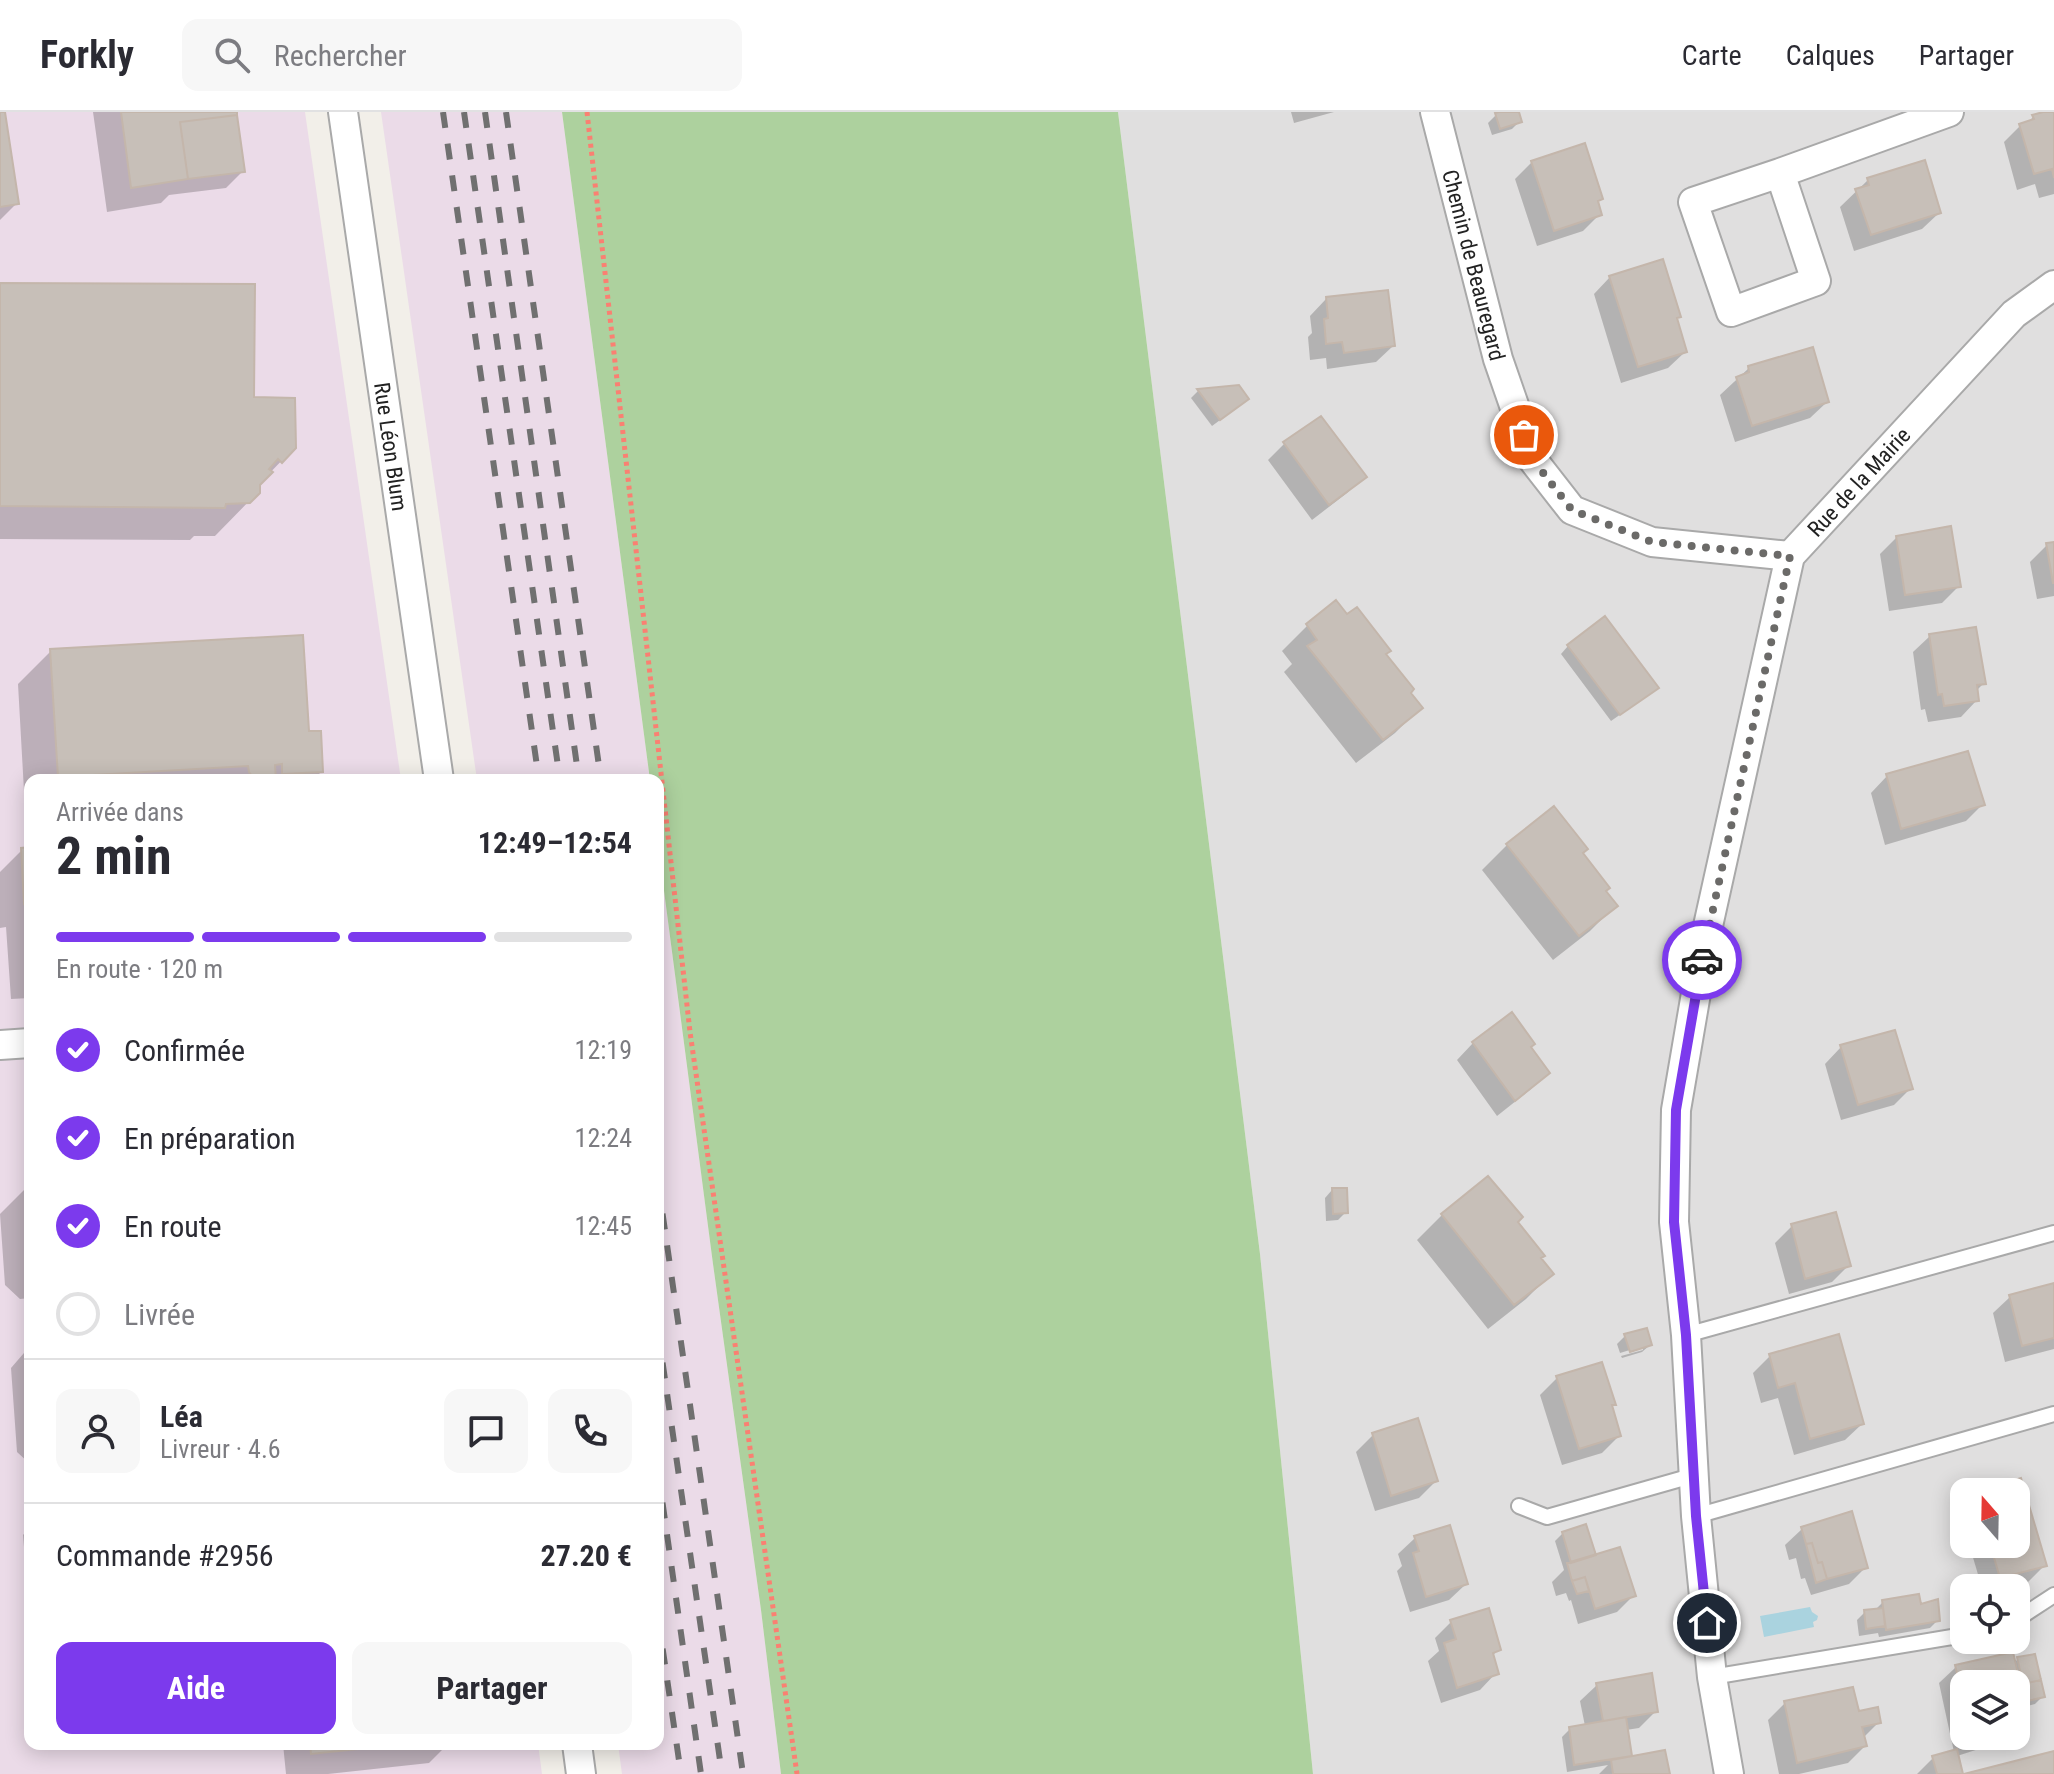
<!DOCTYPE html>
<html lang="fr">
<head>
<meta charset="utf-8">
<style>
	body { margin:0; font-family:"Roboto Condensed",sans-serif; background:#f7f7f7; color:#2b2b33; height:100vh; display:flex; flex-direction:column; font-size:30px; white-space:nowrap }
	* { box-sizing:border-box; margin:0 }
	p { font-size:26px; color:#7c7c81 }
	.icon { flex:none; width:44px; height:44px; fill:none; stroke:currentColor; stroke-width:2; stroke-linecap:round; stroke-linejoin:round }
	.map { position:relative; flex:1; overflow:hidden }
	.side { position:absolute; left:24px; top:662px; width:640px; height:976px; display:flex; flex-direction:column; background:#fff; border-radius:16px; box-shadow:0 4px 20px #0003 }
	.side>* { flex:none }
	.needle { width:52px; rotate:340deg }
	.buttons { position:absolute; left:1950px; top:1366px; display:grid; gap:16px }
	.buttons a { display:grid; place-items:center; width:80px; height:80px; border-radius:16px; background:#fff; box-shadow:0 4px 20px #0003; font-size:40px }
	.pin { position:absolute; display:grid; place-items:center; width:68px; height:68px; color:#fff; margin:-34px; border:4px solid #fff; border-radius:50%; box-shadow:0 2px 8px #0007 }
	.courier { position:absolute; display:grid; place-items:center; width:80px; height:80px; margin:-40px; border:6px solid #7c3aed; border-radius:50%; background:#fff; color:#222; box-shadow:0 2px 10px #0007 }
	.summary em { font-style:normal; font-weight:700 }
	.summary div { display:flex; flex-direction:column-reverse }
	.summary { display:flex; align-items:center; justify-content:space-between; height:136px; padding:0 32px }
	h1 { font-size:52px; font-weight:700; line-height:60px }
	.bar { display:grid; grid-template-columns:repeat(4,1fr); gap:12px 8px; align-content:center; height:96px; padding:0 32px }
	.bar i { height:10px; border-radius:6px; background:#e1e1e2 }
	.bar .current { background:#7c3aed }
	.bar p { grid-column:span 4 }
	.line { display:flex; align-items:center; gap:20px; padding:0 32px; border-top:2px solid #e1e1e2 }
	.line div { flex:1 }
	.round { display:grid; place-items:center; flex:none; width:84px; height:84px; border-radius:16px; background:#f7f7f7 }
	ol { padding:0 32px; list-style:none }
	li { display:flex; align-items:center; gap:24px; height:88px }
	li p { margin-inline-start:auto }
	li .icon { padding:8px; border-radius:50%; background:#7c3aed; color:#fff; stroke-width:4 }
	li:last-child { color:#7c7c81 }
	li i { width:44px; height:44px; border:4px solid #e1e1e2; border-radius:50% }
	.primary-button { display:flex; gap:16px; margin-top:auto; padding:16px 32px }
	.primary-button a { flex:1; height:92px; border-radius:16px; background:#7c3aed; color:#fff; font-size:32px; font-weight:700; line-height:92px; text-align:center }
	.primary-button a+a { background:#f7f7f7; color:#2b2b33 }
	header { display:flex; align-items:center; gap:48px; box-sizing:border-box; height:112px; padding:0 40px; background:#fff; border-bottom:2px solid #e1e1e2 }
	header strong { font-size:38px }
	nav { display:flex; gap:44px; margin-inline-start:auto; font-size:28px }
	.search { width:560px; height:72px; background:#f7f7f7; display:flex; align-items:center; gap:20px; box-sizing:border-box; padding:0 28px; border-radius:16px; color:#7c7c81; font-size:30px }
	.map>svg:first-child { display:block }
</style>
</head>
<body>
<header>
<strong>Forkly</strong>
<div class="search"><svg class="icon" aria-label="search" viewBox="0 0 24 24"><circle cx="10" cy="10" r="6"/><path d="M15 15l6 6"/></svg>Rechercher</div>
<nav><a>Carte</a><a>Calques</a><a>Partager</a></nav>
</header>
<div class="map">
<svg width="2054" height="1662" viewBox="0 0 2054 1662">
	<rect width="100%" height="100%" fill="#f2efe9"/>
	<path fill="#e0dfdf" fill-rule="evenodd" d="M1118,0h936v1662h-741l-53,-520zM1964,1380h52v52h-52zM1964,1476h52v52h-52zM1964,1572h52v52h-52z"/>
	<path fill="#ebdbe8" d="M0,0h305l96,668h-371v964h508l4,30h-542z
		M381,0h181l88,668h-173z
		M658,733l55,419 48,346 20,164h-159l-4,-30h40z"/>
	<path fill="#add19e" d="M562,0h556l142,1142 53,520h-532l-20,-164 -48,-346 -55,-419v-65h-8z"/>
	<path fill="#aad3df" d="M1810,1495l2,5 6,4 -1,4 -4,2 1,5 -50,10 -4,-21z"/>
	<path fill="#0003" d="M0,0h3l14,91 -17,17z
		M93,0h142l8,59 -17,17 -57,7 -8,8 -54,9z
		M1291,0h43l-40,11z
		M1506,0h11l3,9 -8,8 -20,6 -4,-12 8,-8z
		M2050,0h4v82l-15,4 -4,-14 -18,6 -13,-48 16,-16 7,-2 6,-7z
		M1532,50l68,37 -4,4 4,11 -17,17 -46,15 -22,-67z
		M1868,68l71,33 -17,16 -68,22 -14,-44z
		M1610,165l65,42 10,33 -17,16 -47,15 -27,-89z
		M0,173l252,114 42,49 -36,37v7l-43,44h-21l-4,4 -190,-1z
		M1326,187l67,47 -17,16 -49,7 -1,-11 -16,2 -2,-23 4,-4 -2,-17z
		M1749,256l78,34 -17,16 -75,24 -15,-47z
		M1238,275l1,19 -27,20 -21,-28 7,-7z
		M1284,332l80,32 -17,17 -35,27 -44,-60z
		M1897,425l62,49 -17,17 -53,8 -9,-57z
		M2054,432v52l-17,3 -7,-37 17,-17z
		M1336,491l48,52 36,53 -25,25 -39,30 -72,-91 8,-8 -10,-13 25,-25z
		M1930,524l54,47 -8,8 1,9 -16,17 -33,5 -3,-13 -4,1 -8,-58z
		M1568,534l80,49 -37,26 -50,-67z
		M51,539l256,82 14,39 -8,8h-283v29h-5l-7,-125z
		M1887,664l96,28 -17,17 -81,24 -14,-52z
		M1507,733l74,8 23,39 11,14 -25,25 -37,29 -71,-90z
		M30,737v149l-19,1 -5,-72 -6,1v-56l22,-22z
		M1473,931l56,4 19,26 -17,16 -34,27 -40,-56z
		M1841,935l70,41 -17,17 -53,15 -16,-56z
		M30,1072v114l-10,1 -15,-14 -5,-71z
		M1332,1078l14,22 -8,8 -12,1 -1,-23z
		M1442,1103l73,7 36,52 -25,25 -38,30 -71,-89z
		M1792,1114l57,39 -17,17 -43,12 -14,-51z
		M2054,1173v64l-49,13 -12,-49 17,-16z
		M1625,1224l25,9 -8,7 -20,6 -1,-2 22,-6v-4l-23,7 -3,-9z
		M30,1234v118l-13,-12 -6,-84z
		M1770,1244l92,68 -17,16 -51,15 -16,-57 -17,5 -8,-30z
		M1557,1266l56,26 -3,3 9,29 -17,17 -40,12 -22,-70z
		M1373,1323l63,46 -17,17 -44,13 -19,-59z
		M2019,1368l26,85 -17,17 -23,6h-23l-13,-44h47v-52h-35z
		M1964,1394v20l-4,-16z
		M30,1415v93l-7,-85z
		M1802,1417l64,38 -17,17 -38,11 -6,-17 -4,1 -5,-21 -7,2 -4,-15z
		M1563,1421l32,24 39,38 -17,17 -39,12 -7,-24 -2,1 -3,-8 -10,3 -4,-14 12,-12 -9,-29z
		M1415,1426l51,46 -17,16 -39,12 -13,-41 5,-5 -4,-12z
		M1883,1490l36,5 19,13 -8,8 -51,9 -1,-4 -19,3 -2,-16 8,-8 9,-1z
		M1964,1491v21l-4,-17z
		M1451,1510l48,27 -7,7 4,17 -16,17 -39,13 -13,-42 11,-10 -4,-13z
		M2018,1547l25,37 -8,8 -12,3 3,15 -10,10v-48h-52v52h48l-2,3 -53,17 4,18h-44l16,-16 21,-6 -15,-69 17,-16 57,-3z
		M1597,1573l59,26 -17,17 -13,2 5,28 36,16h-68l9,-9 -41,7 -5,-35 8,-8 15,-3 -5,-25z
		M1785,1591l72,10 22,9 -16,16 2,8 -17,17 -49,11h-20l-11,-54z
		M283,1632h165l-19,19 -101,11h-42z"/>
	<path fill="#c7bfb8" stroke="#c4b6ab" stroke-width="2" d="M0,0h5l14,92 -19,3z
		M121,0h116v3l-57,7 8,57 -57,9z
		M1499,0h20l3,10 -22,7 -5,-16z
		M2043,0h11v66l-2,-9 -18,5 -15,-50 15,-5 -2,-4z
		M237,3l8,57 -57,7 -8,-57z
		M1585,31l18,56 -5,2 4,14 -48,16 -23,-70z
		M1925,48l16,53 -70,22 -16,-46 14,-4 -2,-7z
		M1663,147l18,58 -4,1 10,34 -49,15 -29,-91z
		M0,171l255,1 -1,113 41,1 1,50 -14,15 -4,-4 -9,10 4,3 -13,13v8l-10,10 -24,1 -1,4 -225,-2z
		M1388,178l7,56 -51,7 -2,-11 -16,2 -2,-25 4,-1 -2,-21z
		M1813,235l16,55 -77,24 -16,-49 13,-5 -1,-6z
		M1239,273l10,14 -29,21 -23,-31z
		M1321,304l46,61 -38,28 -46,-63z
		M1951,414l10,61 -56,8 -9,-59z
		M2054,430v41h-1l-7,-40z
		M1336,488l11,14 10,-7 34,44 -5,3 28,35 -3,4 12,15 -40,32 -76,-94 10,-6 -11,-16z
		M1605,504l54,72 -39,27 -53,-70z
		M1976,515l10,57 -9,1 2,16 -35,5 -2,-12 -4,1 -9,-61z
		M303,523l6,96h12l2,41 -41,2v-10l-7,1 1,15h-21l-6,-8 -1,-6 -190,11 -8,-128z
		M1968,639l17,54 -84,24 -15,-55z
		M198,664v4h-71z
		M1554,694l34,43 -5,4 27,35 -4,3 12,15 -39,30 -73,-92z
		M30,735v56l-6,1 -3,-56z
		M1512,900l23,32 -4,3 19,26 -35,28 -43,-59z
		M1895,918l18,59 -55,16 -18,-60z
		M1488,1064l35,41 -5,5 27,34 -4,2 13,16 -40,31 -73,-91z
		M1332,1076h15l1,25 -15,1z
		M1836,1100l15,54 -46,13 -14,-55z
		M2054,1171v55l-32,8 -13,-51z
		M1647,1216l5,17 -22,7 -6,-18z
		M1839,1222l25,90 -54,15 -15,-56 -17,5 -9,-34z
		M1602,1250l14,43h-4l9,31 -42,13 -23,-73z
		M1418,1306l20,63 -47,15 -19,-63z
		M2021,1366l26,88 -47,12 -10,-34h26v-52h-41z
		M1852,1399l16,57 -41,11 -5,-17 -4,1 -6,-20 -6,1 -5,-17z
		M1586,1412l10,31 -25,8 -9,-31z
		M1450,1413l18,59 -42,13 -13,-44 6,-2 -5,-15z
		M1812,1431l6,20 4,-1 5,17 -11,4 -10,-39z
		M1620,1435l16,49 -41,13 -10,-32 -13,4 -5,-18z
		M1585,1465l4,14 -12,3 -5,-13z
		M1919,1482l2,10 17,-5 2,22 -54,9 -4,-30z
		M1489,1496l12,42 -8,3 6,21 -42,14 -13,-45 12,-4 -6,-19z
		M1883,1496l2,18 -19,3 -2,-19z
		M2013,1540l9,39 -6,1v-8h-52v20l-9,-39z
		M2035,1542l6,26 -18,4 -6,-27z
		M1652,1561l6,39 -55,9 -7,-38z
		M2041,1568l4,17 -18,4 -4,-17z
		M1853,1575l6,24 19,-4 3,16 -19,4 5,19 -70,17 -13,-62z
		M2022,1579l7,32 -13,4v-35z
		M1626,1605l6,39 -58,9 -5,-38z
		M310,1632h96l-95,10z
		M1957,1637l6,25h-26l-5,-18z
		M1665,1638l5,24h-57l-2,-14z
		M2054,1639v23h-90z"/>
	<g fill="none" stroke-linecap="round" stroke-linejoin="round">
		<defs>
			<path id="service" d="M1686,1223l368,-102
				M1519,1394l28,11 148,-42
				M1696,1404l358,-102
				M2016,1508l38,-25
				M1712,1565l252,-42"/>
			<g id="minor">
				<path id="s1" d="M343,0l96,668"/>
				<path id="s2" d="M1435,0l63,247 35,101 39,50 80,32 138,14"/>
				<path d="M1780,61l36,108 -85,31 -38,-110 87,-29 169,-61"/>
				<path d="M0,933l30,-2"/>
				<path d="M577,1632l4,30"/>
				<path id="s3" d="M1729,1662l-17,-97 -16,-161 -10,-181 -12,-113 2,-112 30,-175 84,-379 224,-242 40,-29"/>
			</g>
		</defs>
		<use href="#service" stroke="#a9a9a9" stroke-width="18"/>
		<use href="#minor" stroke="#a9a9a9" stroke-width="32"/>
		<path stroke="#fa8072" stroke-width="5" stroke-dasharray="4 4" stroke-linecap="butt" d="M587,0l103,920 107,742"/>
		<use href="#service" stroke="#fff" stroke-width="14"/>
		<use href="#minor" stroke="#fff" stroke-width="28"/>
		<path stroke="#707070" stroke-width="6" stroke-dasharray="16 16" stroke-linecap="butt" d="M443,0l96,668
			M464,0l96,668
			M485,0l94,668
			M506,0l95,668
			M658,1070l85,592
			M658,1219l64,443
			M658,1359l43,303
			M658,1505l23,157"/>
	</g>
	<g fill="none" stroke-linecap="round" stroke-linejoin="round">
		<path stroke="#6b6a68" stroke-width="8" stroke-dasharray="0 14.4" d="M1524,323l9,25 39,50 80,32 138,14 -88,404"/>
		<path stroke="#7c3aed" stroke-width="10" d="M1702,848l-26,150 -2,112 12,113 10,181 11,107"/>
	</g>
	<g text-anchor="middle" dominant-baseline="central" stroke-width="6" stroke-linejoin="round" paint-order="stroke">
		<g font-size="22" fill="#222" stroke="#fff">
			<text stroke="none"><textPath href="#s2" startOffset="158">Chemin de Beauregard</textPath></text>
			<text stroke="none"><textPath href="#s1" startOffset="338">Rue Léon Blum</textPath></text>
			<text stroke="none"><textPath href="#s3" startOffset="1334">Rue de la Mairie</textPath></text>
		</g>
	</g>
</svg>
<div class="buttons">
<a><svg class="needle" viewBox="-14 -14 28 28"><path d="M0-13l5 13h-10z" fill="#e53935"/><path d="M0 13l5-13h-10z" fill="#7c7c81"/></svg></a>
<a><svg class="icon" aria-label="locate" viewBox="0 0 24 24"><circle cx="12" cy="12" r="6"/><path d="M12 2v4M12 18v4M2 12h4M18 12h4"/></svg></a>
<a><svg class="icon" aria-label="layers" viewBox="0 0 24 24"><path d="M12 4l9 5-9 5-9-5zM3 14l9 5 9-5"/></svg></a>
</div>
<div class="pin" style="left:1524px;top:323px;background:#ea580c"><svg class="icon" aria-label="bag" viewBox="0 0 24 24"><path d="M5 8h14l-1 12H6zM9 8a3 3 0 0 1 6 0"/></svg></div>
<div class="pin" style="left:1707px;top:1511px;background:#1f2937"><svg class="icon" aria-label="home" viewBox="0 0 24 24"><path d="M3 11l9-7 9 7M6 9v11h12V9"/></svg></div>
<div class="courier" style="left:1702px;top:848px"><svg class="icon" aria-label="car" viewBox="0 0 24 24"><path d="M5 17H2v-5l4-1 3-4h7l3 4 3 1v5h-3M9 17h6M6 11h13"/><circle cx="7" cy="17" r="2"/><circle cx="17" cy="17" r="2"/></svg></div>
<section class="side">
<div class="summary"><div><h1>2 min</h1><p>Arrivée dans</p></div><em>12:49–12:54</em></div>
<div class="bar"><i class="current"></i><i class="current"></i><i class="current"></i><i></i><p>En route · 120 m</p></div>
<ol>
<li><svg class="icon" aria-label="check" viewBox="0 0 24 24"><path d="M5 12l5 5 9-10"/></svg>Confirmée<p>12:19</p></li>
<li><svg class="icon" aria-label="check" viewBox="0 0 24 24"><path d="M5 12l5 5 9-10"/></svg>En préparation<p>12:24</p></li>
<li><svg class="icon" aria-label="check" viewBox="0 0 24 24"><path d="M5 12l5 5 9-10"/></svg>En route<p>12:45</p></li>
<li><i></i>Livrée</li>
</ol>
<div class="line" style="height:144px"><a class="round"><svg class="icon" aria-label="person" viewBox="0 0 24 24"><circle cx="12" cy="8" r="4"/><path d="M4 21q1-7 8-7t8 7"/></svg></a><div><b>Léa</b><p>Livreur · 4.6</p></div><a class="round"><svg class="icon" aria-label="chat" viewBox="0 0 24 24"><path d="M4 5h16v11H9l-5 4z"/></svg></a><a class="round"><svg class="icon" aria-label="phone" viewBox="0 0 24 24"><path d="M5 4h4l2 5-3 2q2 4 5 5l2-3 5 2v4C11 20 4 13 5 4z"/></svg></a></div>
<div class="line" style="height:104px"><div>Commande #2956</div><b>27.20 €</b></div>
<div class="primary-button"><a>Aide</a><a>Partager</a></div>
</section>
</div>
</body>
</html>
